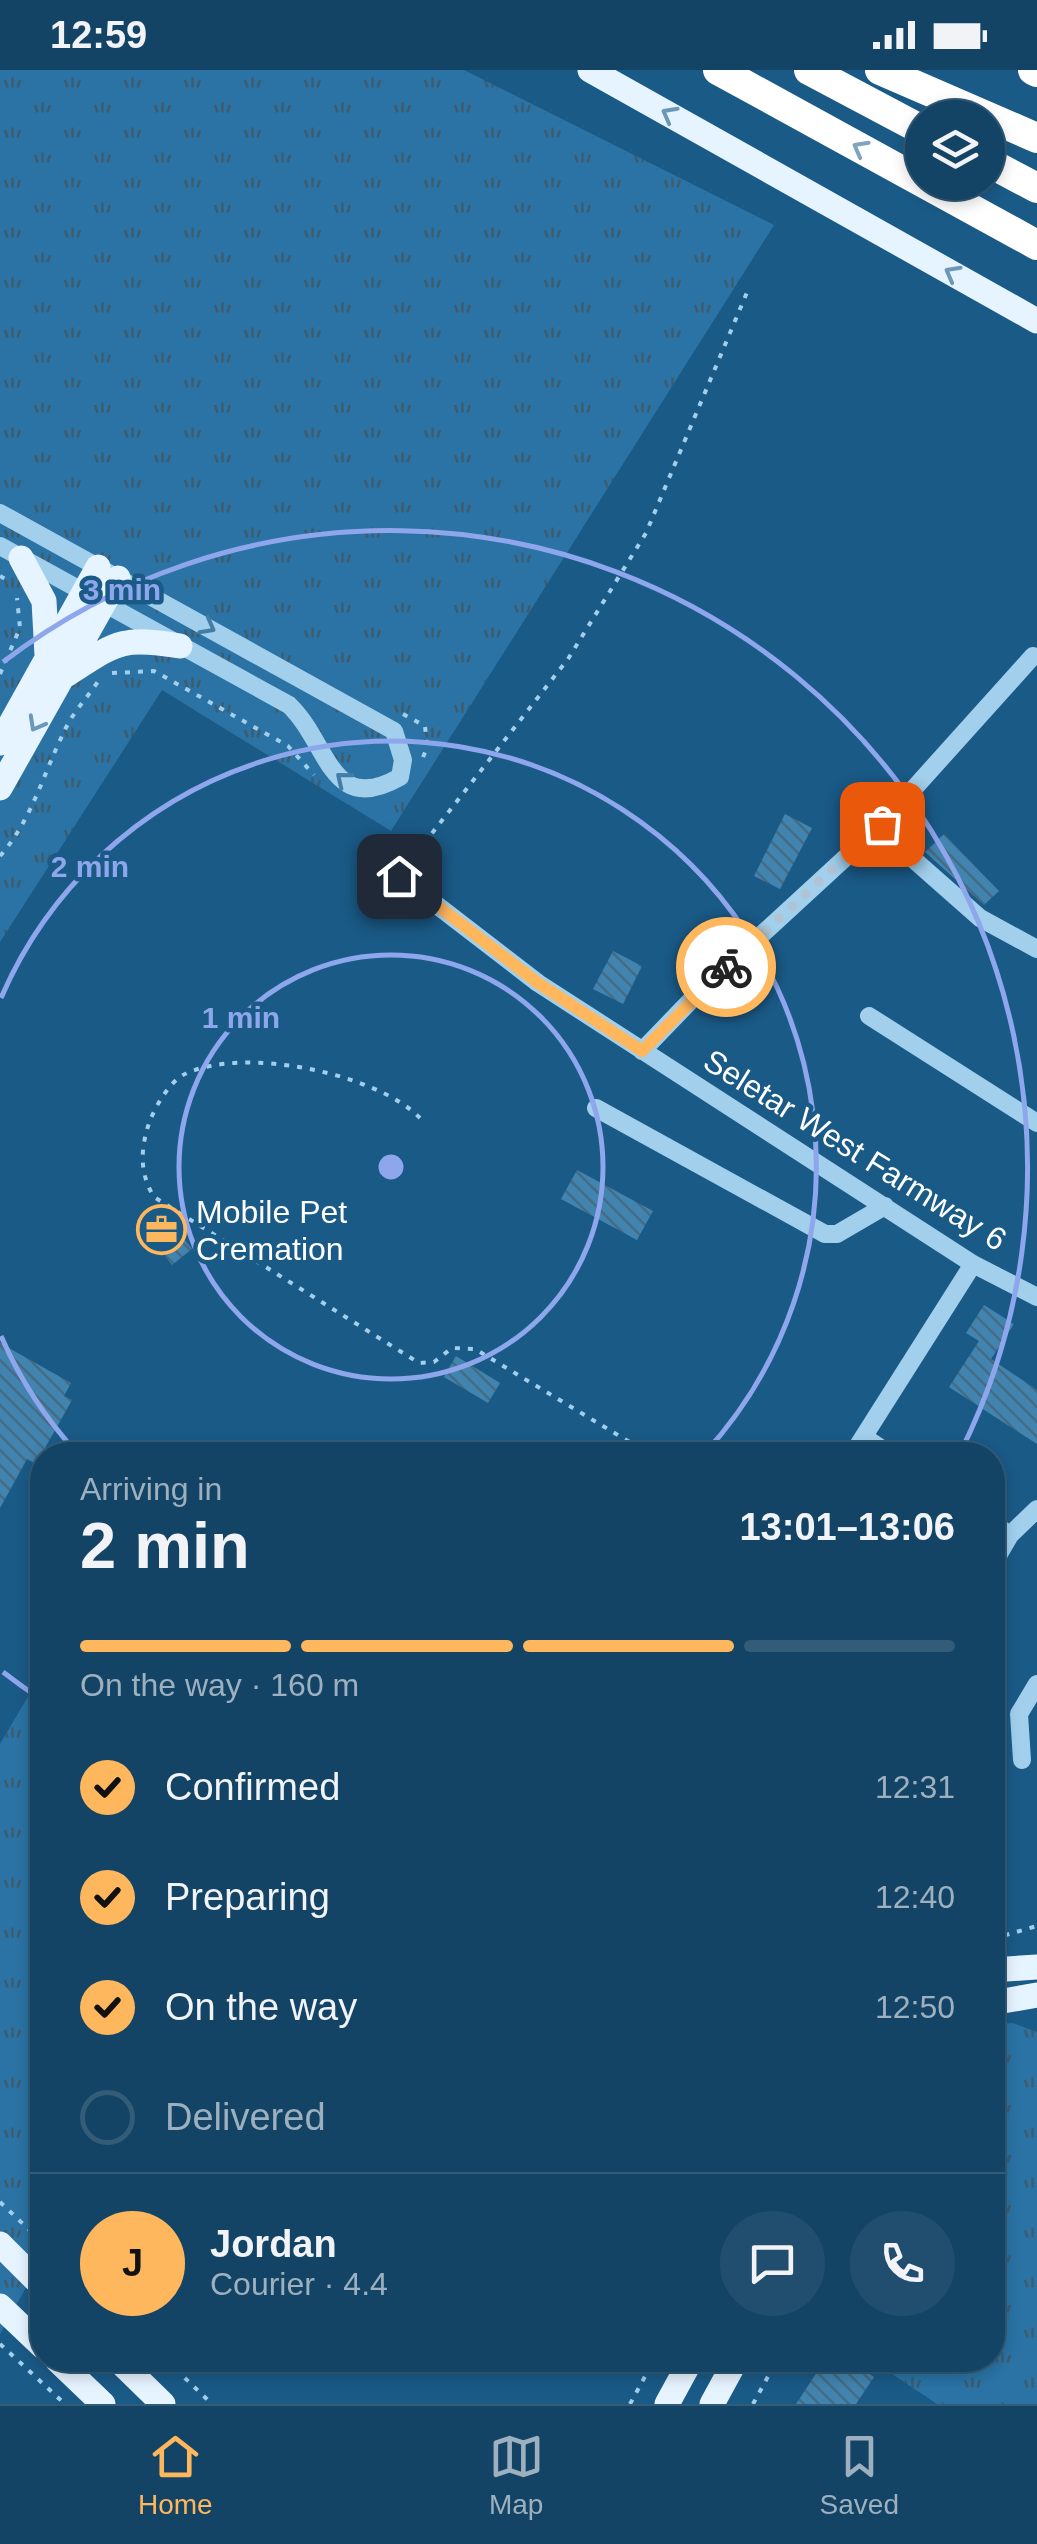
<!DOCTYPE html>
<html lang="en">
<head>
<meta charset="utf-8">
<style>
	body { margin:0; font-family:Arial,sans-serif; background:#214e6e; color:#f1f3f6; height:100vh; display:flex; flex-direction:column; font-size:38px; white-space:nowrap }
	* { box-sizing:border-box; margin:0 }
	p { font-size:32px; color:#9db0bf }
	.icon { flex:none; width:55px; height:55px; fill:none; stroke:currentColor; stroke-width:2; stroke-linecap:round; stroke-linejoin:round }
	.map { position:relative; flex:1; overflow:hidden }
	.sheet { position:absolute; left:30px; top:1372px; width:975px; height:930px; display:flex; flex-direction:column; background:#144465; border-radius:40px; box-shadow:0 5px 15px #0003,0 0 0 2px #335c79 }
	.sheet>* { flex:none }
	.tools { position:absolute; left:905px; top:30px; display:grid; gap:20px }
	.tools a { display:grid; place-items:center; width:100px; height:100px; border-radius:50%; background:#144465; box-shadow:0 5px 15px #0003,0 0 0 2px #335c79; font-size:50px }
	.pin { position:absolute; display:grid; place-items:center; width:85px; height:85px; color:#fff; margin:-42px; border-radius:20px; box-shadow:0 5px 15px #0006 }
	.courier { position:absolute; display:grid; place-items:center; width:100px; height:100px; margin:-50px; border:8px solid #ffb75d; border-radius:50%; background:#fff; color:#222; box-shadow:0 2px 12px #0007 }
	.headline em { font-style:normal; font-weight:700 }
	.headline div { display:flex; flex-direction:column-reverse }
	.headline { display:flex; align-items:center; justify-content:space-between; height:170px; padding:0 50px }
	h1 { font-size:65px; font-weight:700; line-height:75px }
	.bar { display:grid; grid-template-columns:repeat(4,1fr); gap:15px 10px; align-content:center; height:120px; padding:0 50px }
	.bar i { height:12px; border-radius:8px; background:#335c79 }
	.bar .on { background:#ffb75d }
	.bar p { grid-column:span 4 }
	.line { display:flex; align-items:center; gap:25px; padding:0 50px; border-top:2px solid #335c79 }
	.line div { flex:1 }
	.round { display:grid; place-items:center; flex:none; width:105px; height:105px; border-radius:52px; background:#214e6e }
	ol { padding:0 50px; list-style:none }
	li { display:flex; align-items:center; gap:30px; height:110px }
	li p { margin-inline-start:auto }
	li .icon { padding:10px; border-radius:50%; background:#ffb75d; color:#111; stroke-width:4 }
	li:last-child { color:#9db0bf }
	li i { width:55px; height:55px; border:5px solid #335c79; border-radius:50% }
	.status { display:flex; justify-content:space-between; align-items:center; height:70px; padding:0 50px; background:#144465; direction:ltr }
	.status svg { height:28px; fill:currentColor }
	.tab-bar { display:flex; justify-content:space-around; align-items:center; height:140px; border-top:2px solid #335c79; background:#144465; font-size:28px; color:#9db0bf }
	.tab-bar a { display:grid; justify-items:center; gap:5px }
	.tab-bar .on { color:#ffb75d }
	.map>svg:first-child { display:block }
</style>
</head>
<body>
<div class="status"><b>12:59</b><svg viewBox="0 0 49 12"><path d="M0 12V9h3v3zM5 12V6h3v6zM10 12V3h3v9zM15 12V0h3v12zM26 1h20v11H26zM47 4h2v5h-2z"/></svg></div>
<div class="map">
<svg width="1037" height="2334" viewBox="0 0 1037 2334">
	<defs>
		<pattern id="grass-tufts" width="24" height="20" patternUnits="userSpaceOnUse" patternTransform="scale(2.5)"><rect width="24" height="20" fill="#2a73a4"/><path d="M3 7l-1-3M5 7V3M7 7l1-3M15 17l-1-3M17 17v-4M19 17l1-3" fill="none" stroke="#3e5c6f"/></pattern>
		<pattern id="building-back-hatch" width="6" height="6" patternUnits="userSpaceOnUse" patternTransform="scale(2.5)"><rect width="6" height="6" fill="#4284b0"/><path d="M-1 5l2 2M0 0l6 6M5-1l2 2" fill="none" stroke="#466b83"/></pattern>
	</defs>
	<rect width="100%" height="100%" fill="#1a5a87"/>
	<path fill="url(#grass-tufts)" d="M0,0h464l310,155 -383,606 -229,-141 -162,252z
		M42,1603v586l-42,75v-590z
		M1013,1953l24,9v372h-100l-66,-44h121l1,-336z"/>
	<path fill="url(#building-back-hatch)" d="M785,744l27,14 -32,61 -26,-13z
		M944,764l55,57 -15,14 -59,-53z
		M613,881l29,15 -19,38 -30,-15z
		M577,1100l76,41 -16,29 -76,-41z
		M165,1146l27,33 -20,16 -26,-34z
		M984,1235l30,19 -23,35 46,31v54l-88,-57 30,-46 -13,-8z
		M0,1273l71,40 -7,13 8,4 -36,64 -9,-5 -27,49z
		M456,1286l44,27 -12,20 -44,-26z
		M825,2290h45l-7,10 11,7 -18,27h-60z"/>
	<g fill="none" stroke-linecap="round" stroke-linejoin="round">
		<path stroke="#a1cfec" stroke-width="4" stroke-dasharray="5 8" stroke-linecap="butt" d="M0,506l9,5
			M112,603l42,-2 134,75 26,29
			M0,604l20,-46 -3,-30
			M403,644l22,12 2,21 -5,13
			M0,786c32,-36 43,-82 64,-124 8,-19 24,-35 35,-52
			M408,794l160,-205 78,-126 102,-243
			M420,1048c-44,-45 -177,-72 -235,-44 -16,7 -34,39 -38,56 -7,24 -6,46 7,67l265,166 15,-1 18,-14 23,1 176,106
			M992,1869l45,-13
			M0,2132l42,40
			M0,2274l65,60
			M166,2290l46,44
			M630,2334l24,-44
			M753,2334l24,-44"/>
		<path stroke="#a1cfec" stroke-width="18" d="M0,443l394,218 9,29 -3,17c-70,40 -71,-34 -111,-72l-289,-159
			M878,758l102,90 57,31
			M399,806l139,107 435,281 64,33
			M869,946l168,107
			M642,981l53,-55 187,-172 151,-168
			M596,1038l229,126h12l48,-28
			M864,1367l27,18
			M852,1385l121,-191
			M992,1453l18,12
			M992,1496l18,-31 27,-26
			M1022,1690l-3,-46 18,-30"/>
		<path stroke="#e6f4ff" stroke-width="25" d="M590,0l447,251
			M21,488l23,43 3,54
			M66,605c50,-32 54,-39 114,-29
			M0,673l98,-176
			M0,718l118,-210
			M992,1900l45,-3
			M992,1933l45,-8
			M0,2174l42,42
			M0,2236l42,40
			M57,2290l46,44
			M118,2290l45,44
			M667,2334l24,-44
			M712,2334l24,-44"/>
		<path stroke="#fff" stroke-width="30" d="M718,0l319,175
			M809,0l113,60
			M880,0l157,68
			M1033,0l4,2
			M988,92l49,26"/>
	</g>
	<defs><path id="oneway-chevron" d="M-2-3.5L2.5 0L-2 3.5" fill="none" stroke-width="1.6" stroke-linecap="round" stroke-linejoin="round" transform="scale(2.5)"/></defs>
	<g stroke="#6c98b7">
		<use href="#oneway-chevron" transform="translate(669 44) rotate(-151)"/>
		<use href="#oneway-chevron" transform="translate(952 203) rotate(-151)"/>
		<use href="#oneway-chevron" transform="translate(36 654) rotate(119)"/>
	</g>
	<use stroke="#81a4bd" href="#oneway-chevron" transform="translate(860 78) rotate(-151)"/>
	<g stroke="#427da5">
		<use href="#oneway-chevron" transform="translate(208 557) rotate(29)"/>
		<use href="#oneway-chevron" transform="translate(343 709) rotate(-141)"/>
	</g>
	<g fill="none" stroke-linecap="round" stroke-linejoin="round">
		<path stroke="#afc5d5" stroke-width="10" stroke-dasharray="0 18" d="M726,897l156,-143"/>
		<path stroke="#ffb75d" stroke-width="12" d="M399,806l139,107 104,68 84,-84"/>
	</g>
	<g fill="none" stroke="#8ea6ec" stroke-width="5">
		<circle cx="391" cy="1097" r="212"/>
		<path d="M78 1384A425 425 0 0 1 1 1266M1 928A425 425 0 1 1 704 1384"/>
		<path d="M39 1628A637 637 0 0 1 3 1602M3 592A637 637 0 0 1 961 1381"/>
	</g>
	<defs>
		<symbol id="office-ring" viewBox="-11 -11 22 22"><circle r="9.5" fill="#1a5a87" stroke="#ffb75d" stroke-width="1.5"/><path d="M-6-3h4V-5.5h4V-3h4V5H-6ZM-1-4.5V-3h2v-1.5ZM-6 0V1H6V0Z" fill="#ffb75d"/></symbol>
	</defs>
	<g fill-rule="evenodd">
		<use href="#office-ring" x="134" y="1132" width="55" height="55"/>
	</g>
	<g text-anchor="middle" dominant-baseline="central" stroke-width="9" stroke-linejoin="round" paint-order="stroke">
		<g font-size="32" fill="#fff" stroke="#1a5a87">
			<text transform="translate(855 1080) rotate(32)">Seletar West Farmway 6</text>
		</g>
		<g font-size="32" fill="#fff" stroke="#1a5a87" text-anchor="start">
			<text x="196" y="1142">Mobile Pet<tspan x="196" dy="37">Cremation</tspan></text>
		</g>
	</g>
	<circle cx="391" cy="1097" r="15" fill="#8ea6ec" stroke="#1a5a87" stroke-width="5"/>
	<g font-size="30" text-anchor="middle" font-weight="bold" fill="#8ea6ec" stroke="#1a5a87" stroke-width="9" stroke-linejoin="round" paint-order="stroke">
		<text x="122" y="530">3 min</text>
		<text x="90" y="807">2 min</text>
		<text x="241" y="958">1 min</text>
	</g>
</svg>
<div class="tools">
<a><svg class="icon" aria-label="layers" viewBox="0 0 24 24"><path d="M12 4l9 5-9 5-9-5zM3 14l9 5 9-5"/></svg></a>
</div>
<div class="pin" style="left:882px;top:754px;background:#ea580c"><svg class="icon" aria-label="bag" viewBox="0 0 24 24"><path d="M5 8h14l-1 12H6zM9 8a3 3 0 0 1 6 0"/></svg></div>
<div class="pin" style="left:399px;top:806px;background:#1f2937"><svg class="icon" aria-label="home" viewBox="0 0 24 24"><path d="M3 11l9-7 9 7M6 9v11h12V9"/></svg></div>
<div class="courier" style="left:726px;top:897px"><svg class="icon" aria-label="bike" viewBox="0 0 24 24"><circle cx="6" cy="16" r="4"/><circle cx="18" cy="16" r="4"/><path d="M6 16l4-8h5l3 8M10 8l3 8H6M13 5h3"/></svg></div>
<section class="sheet">
<div class="headline"><div><h1>2 min</h1><p>Arriving in</p></div><em>13:01–13:06</em></div>
<div class="bar"><i class="on"></i><i class="on"></i><i class="on"></i><i></i><p>On the way · 160 m</p></div>
<ol>
<li><svg class="icon" aria-label="check" viewBox="0 0 24 24"><path d="M5 12l5 5 9-10"/></svg>Confirmed<p>12:31</p></li>
<li><svg class="icon" aria-label="check" viewBox="0 0 24 24"><path d="M5 12l5 5 9-10"/></svg>Preparing<p>12:40</p></li>
<li><svg class="icon" aria-label="check" viewBox="0 0 24 24"><path d="M5 12l5 5 9-10"/></svg>On the way<p>12:50</p></li>
<li><i></i>Delivered</li>
</ol>
<div class="line" style="height:180px"><b class="round" style="background:#ffb75d;color:#111">J</b><div><b>Jordan</b><p>Courier · 4.4</p></div><a class="round"><svg class="icon" aria-label="chat" viewBox="0 0 24 24"><path d="M4 5h16v11H9l-5 4z"/></svg></a><a class="round"><svg class="icon" aria-label="phone" viewBox="0 0 24 24"><path d="M5 4h4l2 5-3 2q2 4 5 5l2-3 5 2v4C11 20 4 13 5 4z"/></svg></a></div>
</section>
</div>
<nav class="tab-bar">
<a class="on"><svg class="icon" aria-label="home" viewBox="0 0 24 24"><path d="M3 11l9-7 9 7M6 9v11h12V9"/></svg>Home</a>
<a><svg class="icon" aria-label="map" viewBox="0 0 24 24"><path d="M3 6l6-2 6 2 6-2v14l-6 2-6-2-6 2zM9 4v14M15 6v14"/></svg>Map</a>
<a><svg class="icon" aria-label="saved" viewBox="0 0 24 24"><path d="M7 4h10v16l-5-4-5 4z"/></svg>Saved</a>
</nav>
</body>
</html>
